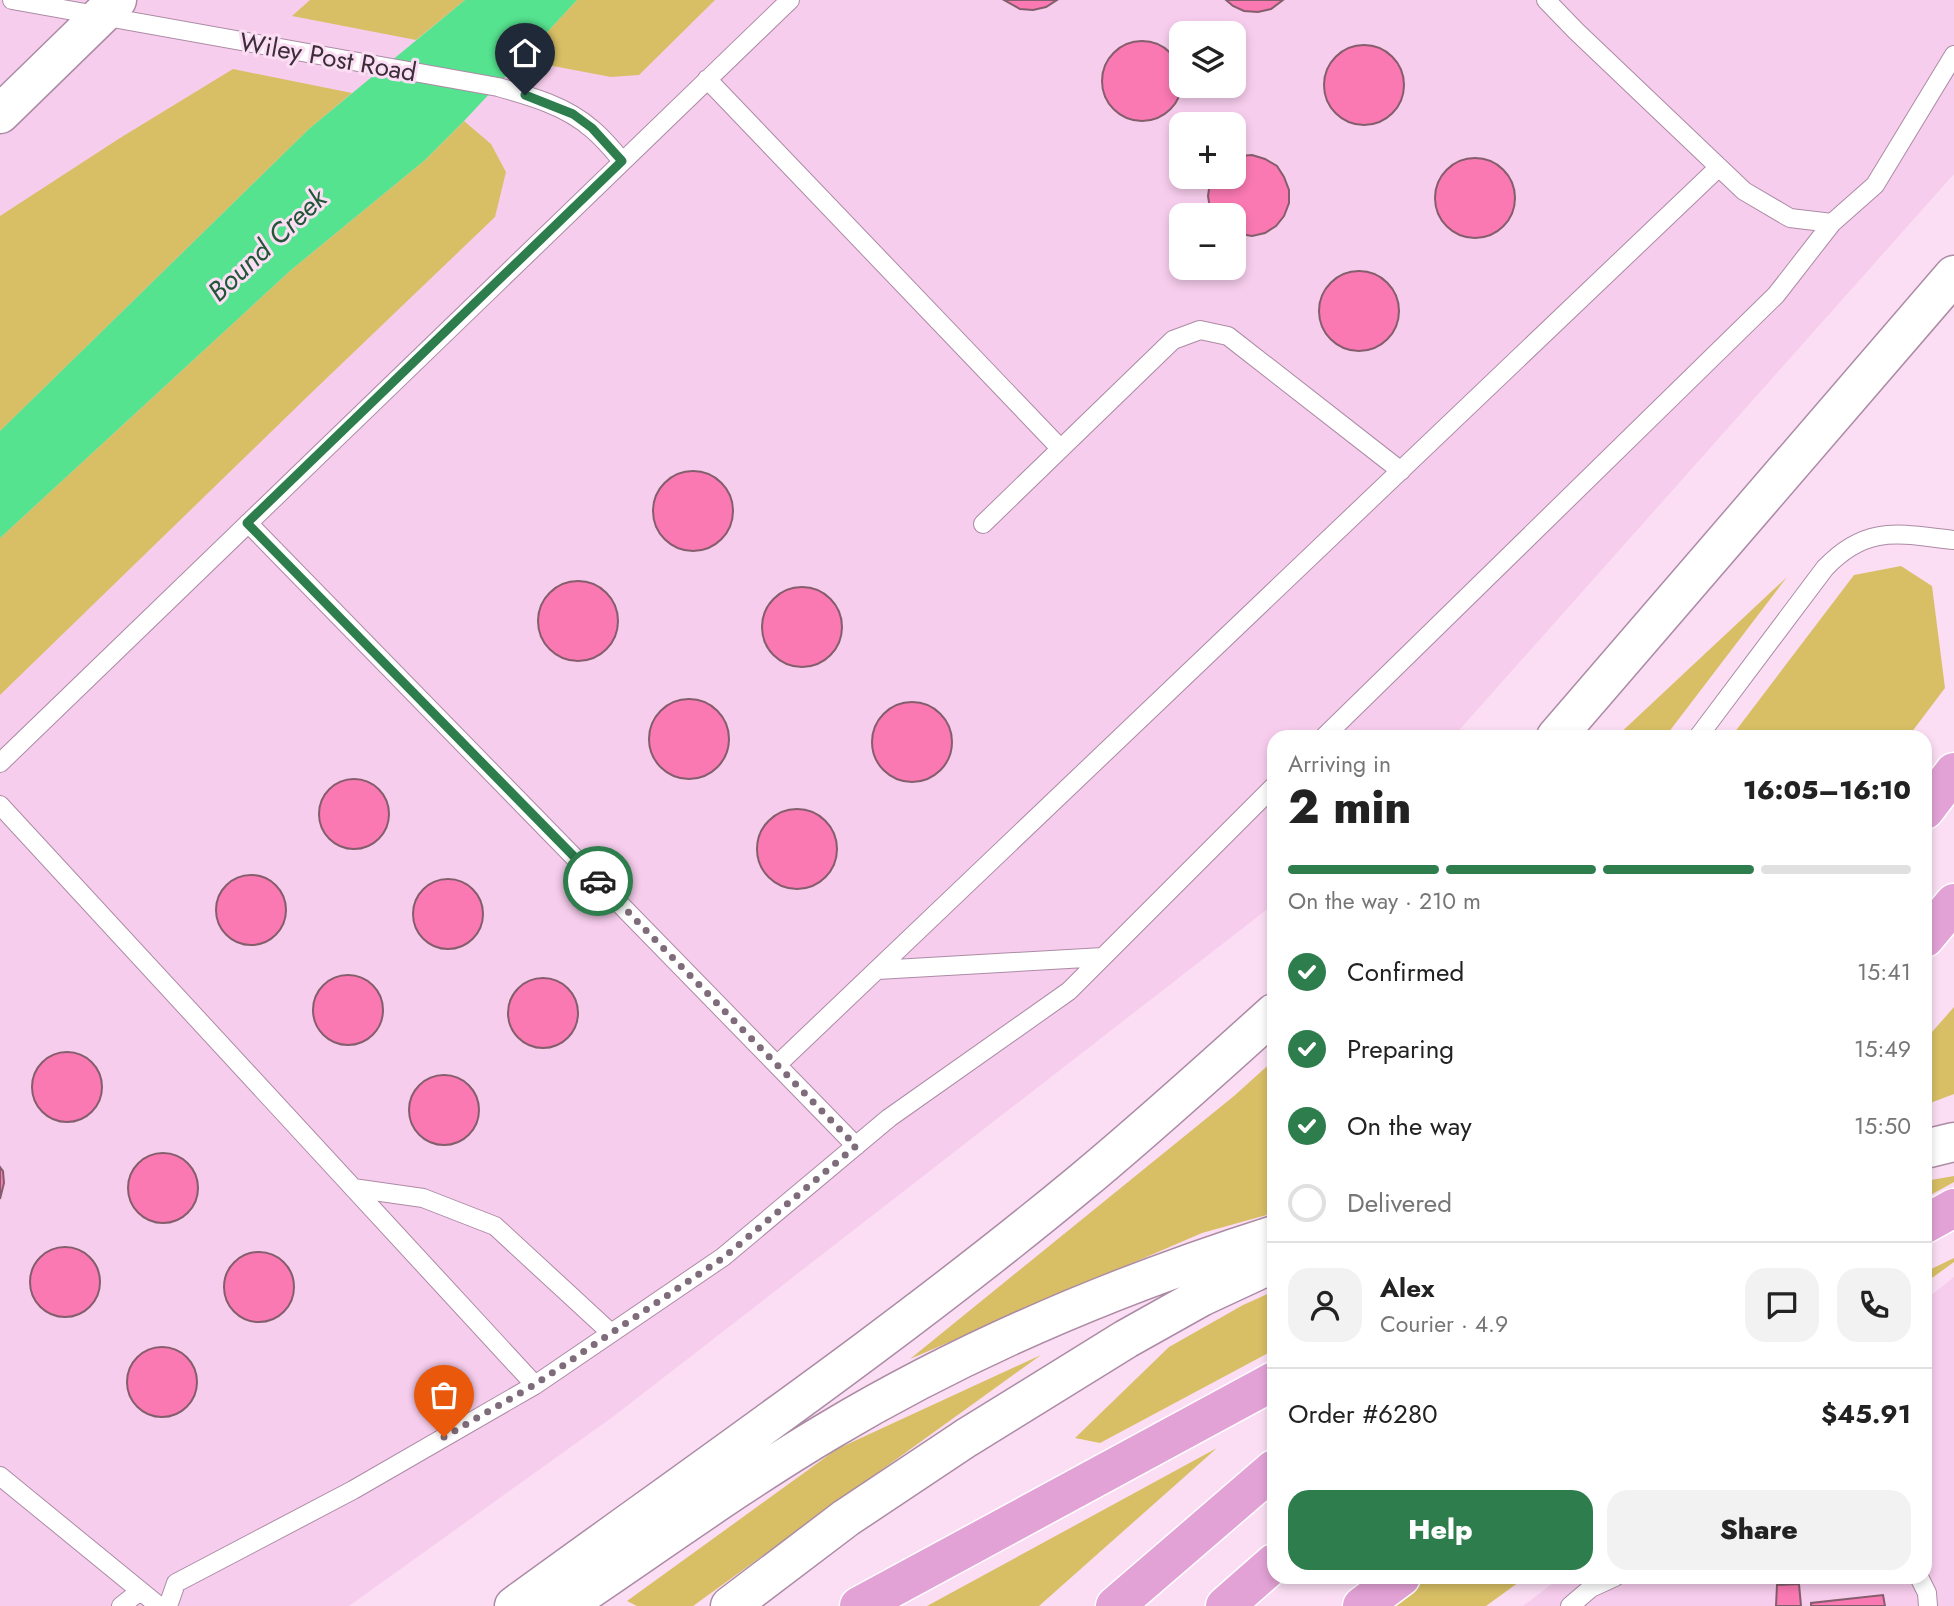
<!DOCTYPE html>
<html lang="en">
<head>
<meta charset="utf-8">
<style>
	body { margin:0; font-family:Jost,sans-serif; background:#f2f2f2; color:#222; height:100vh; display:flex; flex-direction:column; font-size:26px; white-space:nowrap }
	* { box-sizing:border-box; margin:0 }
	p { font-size:23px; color:#767676 }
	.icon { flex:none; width:38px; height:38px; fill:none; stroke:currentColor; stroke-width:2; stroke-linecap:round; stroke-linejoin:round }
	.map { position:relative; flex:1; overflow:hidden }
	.details { position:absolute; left:1267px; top:730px; width:665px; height:854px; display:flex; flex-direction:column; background:#fff; border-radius:21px; box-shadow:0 4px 10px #0003 }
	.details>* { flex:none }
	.controls { position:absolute; left:1169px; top:21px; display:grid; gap:14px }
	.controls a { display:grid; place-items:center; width:77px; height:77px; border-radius:14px; background:#fff; box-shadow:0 4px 10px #0003; font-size:35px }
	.pin { position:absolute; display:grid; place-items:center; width:60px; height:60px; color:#fff; margin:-72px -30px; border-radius:50% 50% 50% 0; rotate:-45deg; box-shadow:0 0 7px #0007 }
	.pin .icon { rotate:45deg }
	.courier { position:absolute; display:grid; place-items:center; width:70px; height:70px; margin:-35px; border:5px solid #2d7d4d; border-radius:50%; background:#fff; color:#222; box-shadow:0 2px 9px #0007 }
	.summary em { font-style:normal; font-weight:800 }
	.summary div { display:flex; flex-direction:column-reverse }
	.summary { display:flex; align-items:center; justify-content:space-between; height:119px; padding:0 21px }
	h1 { font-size:46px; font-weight:800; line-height:52px }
	.bar { display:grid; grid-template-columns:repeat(4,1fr); gap:10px 7px; align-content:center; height:84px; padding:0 21px }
	.bar i { height:9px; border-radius:5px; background:#e0e0e0 }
	.bar .current { background:#2d7d4d }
	.bar p { grid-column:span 4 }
	.line { display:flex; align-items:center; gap:18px; padding:0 21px; border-top:2px solid #e0e0e0 }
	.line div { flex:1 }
	.round { display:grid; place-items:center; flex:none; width:74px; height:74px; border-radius:21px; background:#f2f2f2 }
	ol { padding:0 21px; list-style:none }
	li { display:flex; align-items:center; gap:21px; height:77px }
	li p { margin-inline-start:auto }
	li .icon { padding:7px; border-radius:50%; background:#2d7d4d; color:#fff; stroke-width:4 }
	li:last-child { color:#767676 }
	li i { width:38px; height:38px; border:4px solid #e0e0e0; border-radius:50% }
	.action { display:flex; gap:14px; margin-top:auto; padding:14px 21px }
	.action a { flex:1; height:80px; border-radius:21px; background:#2d7d4d; color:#fff; font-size:28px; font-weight:800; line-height:80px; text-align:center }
	.action a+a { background:#f2f2f2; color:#222 }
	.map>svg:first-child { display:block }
</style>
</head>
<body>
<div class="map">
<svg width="1954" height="1606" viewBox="0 0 1954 1606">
	<rect width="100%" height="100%" fill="#fbdef4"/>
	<path fill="#f7cded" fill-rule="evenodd" d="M0,0h1954v174l-501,563h-179v167l-660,512 -265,190h-349zM1181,33h53v53h-53zM1181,124h53v53h-53zM1181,215h53v53h-53z
		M1954,1277v329h-431l38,-29h364v-277z"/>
	<path fill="#d8bf66" d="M310,0h155l-49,40 -124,-24z
		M577,0h138l-76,75 -28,2 -90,-17z
		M233,69l119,24 -42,35 -310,303v-215l120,-78z
		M464,121l27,23 15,28 -11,45 -188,180 -307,298v-157l291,-268 134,-110z
		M1901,566l31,20 13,102 -37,49h-177l123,-162z
		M1787,577l-122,160h-49z
		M1954,1007v87l-29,11v-65z
		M1274,1060v153l-72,20 -292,126 324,-263z
		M1954,1176v6l-29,16v-17z
		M1954,1258v4l-29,21v-11z
		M1274,1291v59l-174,93 -25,-5 94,-91 74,-42z
		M1041,1355l-348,251h-56l-10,-5 210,-152z
		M1217,1448l-178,158h-112z
		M1429,1577h97l-40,29h-96z"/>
	<path fill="#55e38f" d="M465,0h112l-113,121 -39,39 -134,110 -291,268v-107l310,-303z"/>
	<path fill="#fb79b3" stroke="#845e6c" stroke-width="2" d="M1004,0h53l-11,7 -13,3 -13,-1z
		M1226,0h57l-12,9 -13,3 -14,-1 -11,-5z
		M1102 81a40 40 0 1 1 80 0a40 40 0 1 1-80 0Z
		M1324 85a40 40 0 1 1 80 0a40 40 0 1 1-80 0Z
		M1252,155l13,4 12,7 7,11 5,13v13l-5,13 -8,10 -11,7 -13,3 -18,-3v-18h-20l-4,-6 -2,-13 2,-14 4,-5h20v-18l5,-3z
		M1435 198a40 40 0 1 1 80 0a40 40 0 1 1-80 0Z
		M1319 311a40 40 0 1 1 80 0a40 40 0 1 1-80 0Z
		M653 511a40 40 0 1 1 80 0a40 40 0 1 1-80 0Z
		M538 621a40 40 0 1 1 80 0a40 40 0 1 1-80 0Z
		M762 627a40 40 0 1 1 80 0a40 40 0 1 1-80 0Z
		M649 739a40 40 0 1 1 80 0a40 40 0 1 1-80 0Z
		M872 742a40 40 0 1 1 80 0a40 40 0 1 1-80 0Z
		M319 814a35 35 0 1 1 70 0a35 35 0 1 1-70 0Z
		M757 849a40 40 0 1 1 80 0a40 40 0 1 1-80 0Z
		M216 910a35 35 0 1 1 70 0a35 35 0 1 1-70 0Z
		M413 914a35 35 0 1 1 70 0a35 35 0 1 1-70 0Z
		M313 1010a35 35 0 1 1 70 0a35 35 0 1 1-70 0Z
		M508 1013a35 35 0 1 1 70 0a35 35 0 1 1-70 0Z
		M32 1087a35 35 0 1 1 70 0a35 35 0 1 1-70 0Z
		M409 1110a35 35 0 1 1 70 0a35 35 0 1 1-70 0Z
		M128 1188a35 35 0 1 1 70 0a35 35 0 1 1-70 0Z
		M0,1167l3,4 1,12 -4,16z
		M30 1282a35 35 0 1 1 70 0a35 35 0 1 1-70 0Z
		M224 1287a35 35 0 1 1 70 0a35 35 0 1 1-70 0Z
		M127 1382a35 35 0 1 1 70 0a35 35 0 1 1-70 0Z
		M1799,1584l2,22h-25l1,-21z
		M1883,1595l2,11h-74v-3z"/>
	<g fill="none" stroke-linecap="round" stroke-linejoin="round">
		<defs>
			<path id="lane" d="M12,0l486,87c32,9 68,19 94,42 11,9 21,21 30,32
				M1546,0l30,31 168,160 46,27 42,5 43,-38 79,-130
				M707,79l353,369
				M248,523l529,542
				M983,524l190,-184 27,-10 28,6 173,135
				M1324,737l452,-442 56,-72
				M1698,737l127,-169c42,-44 74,-34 129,-28
				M0,763l790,-763
				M0,805l535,580
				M877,970l226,-13
				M856,1146l-79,-81 942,-898
				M353,1188l70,10 72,28 116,107
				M0,1476l159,130
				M1919,1577l8,16 1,13
				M121,1606l19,-15
				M168,1606l8,-23 177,-93 182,-105 188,-128 166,-139 180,-127 205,-205
				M1570,1606l21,-18 24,-11"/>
			<path id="secondary" d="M0,114l117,-114
				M1556,737l398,-462
				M1925,1149l29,-7
				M514,1606c191,-139 387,-274 569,-425 65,-54 128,-111 191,-168
				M565,1606c88,-59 174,-122 265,-176 139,-83 290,-146 444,-195
				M730,1606l116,-88 120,-80 160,-99 75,-42 73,-34"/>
			<path id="highway" d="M1925,810l29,-38
				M1925,938l29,-35
				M1925,1224l29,-16
				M859,1606l415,-225
				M1115,1606l159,-137
				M1225,1606l49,-43
				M1362,1606l39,-29"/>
		</defs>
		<use href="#lane" stroke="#ac8ba5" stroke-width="20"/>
		<use href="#secondary" stroke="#ac8ba5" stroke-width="41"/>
		<use href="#highway" stroke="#fff" stroke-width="41"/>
		<use href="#lane" stroke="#fff" stroke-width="18"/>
		<use href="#secondary" stroke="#fff" stroke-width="38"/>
		<use href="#highway" stroke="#e3a2d6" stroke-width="38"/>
	</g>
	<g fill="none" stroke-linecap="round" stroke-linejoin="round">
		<path stroke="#7f6c7a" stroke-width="7" stroke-dasharray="0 12.6" d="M444,1437l90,-52 189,-127 133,-112 -258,-265"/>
		<path stroke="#2d7d4d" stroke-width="9" d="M525,95l48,19 19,14 30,33 -375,362 351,358"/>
	</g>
	<g text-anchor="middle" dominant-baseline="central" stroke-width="6" stroke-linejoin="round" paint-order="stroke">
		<g font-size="26" fill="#3c2e39" stroke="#fbdef4">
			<text transform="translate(328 57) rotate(10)">Wiley Post Road</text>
		</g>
		<g font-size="28" font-style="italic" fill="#215737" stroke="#fbdef4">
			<text transform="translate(267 245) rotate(-43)">Bound Creek</text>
		</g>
	</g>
</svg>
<div class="controls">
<a><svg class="icon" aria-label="layers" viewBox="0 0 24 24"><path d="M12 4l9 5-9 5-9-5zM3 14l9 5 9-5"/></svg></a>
<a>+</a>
<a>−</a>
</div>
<div class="pin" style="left:444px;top:1437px;background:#ea580c"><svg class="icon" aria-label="bag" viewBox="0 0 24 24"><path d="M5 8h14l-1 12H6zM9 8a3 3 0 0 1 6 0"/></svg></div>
<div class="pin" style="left:525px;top:95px;background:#1f2937"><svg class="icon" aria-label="home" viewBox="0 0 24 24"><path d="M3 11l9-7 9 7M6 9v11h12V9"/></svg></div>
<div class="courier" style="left:598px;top:881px"><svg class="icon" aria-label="car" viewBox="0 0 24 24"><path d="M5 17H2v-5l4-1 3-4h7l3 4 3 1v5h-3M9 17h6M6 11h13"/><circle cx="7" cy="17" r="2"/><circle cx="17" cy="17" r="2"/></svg></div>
<section class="details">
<div class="summary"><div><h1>2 min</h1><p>Arriving in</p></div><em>16:05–16:10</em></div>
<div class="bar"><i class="current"></i><i class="current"></i><i class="current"></i><i></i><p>On the way · 210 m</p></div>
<ol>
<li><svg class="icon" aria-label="check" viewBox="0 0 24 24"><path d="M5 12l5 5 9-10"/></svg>Confirmed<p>15:41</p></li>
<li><svg class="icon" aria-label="check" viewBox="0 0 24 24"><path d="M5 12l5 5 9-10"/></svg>Preparing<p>15:49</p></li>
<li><svg class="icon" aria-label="check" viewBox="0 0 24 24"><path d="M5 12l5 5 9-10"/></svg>On the way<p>15:50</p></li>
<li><i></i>Delivered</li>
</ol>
<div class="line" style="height:126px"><a class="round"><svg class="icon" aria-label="person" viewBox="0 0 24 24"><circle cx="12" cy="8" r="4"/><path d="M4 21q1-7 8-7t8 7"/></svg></a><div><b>Alex</b><p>Courier · 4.9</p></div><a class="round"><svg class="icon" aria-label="chat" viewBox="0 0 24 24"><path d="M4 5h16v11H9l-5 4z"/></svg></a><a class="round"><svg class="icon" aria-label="phone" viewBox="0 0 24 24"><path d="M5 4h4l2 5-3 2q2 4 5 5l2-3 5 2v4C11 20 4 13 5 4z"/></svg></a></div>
<div class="line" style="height:91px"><div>Order #6280</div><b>$45.91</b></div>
<div class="action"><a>Help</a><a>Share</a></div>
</section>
</div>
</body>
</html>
